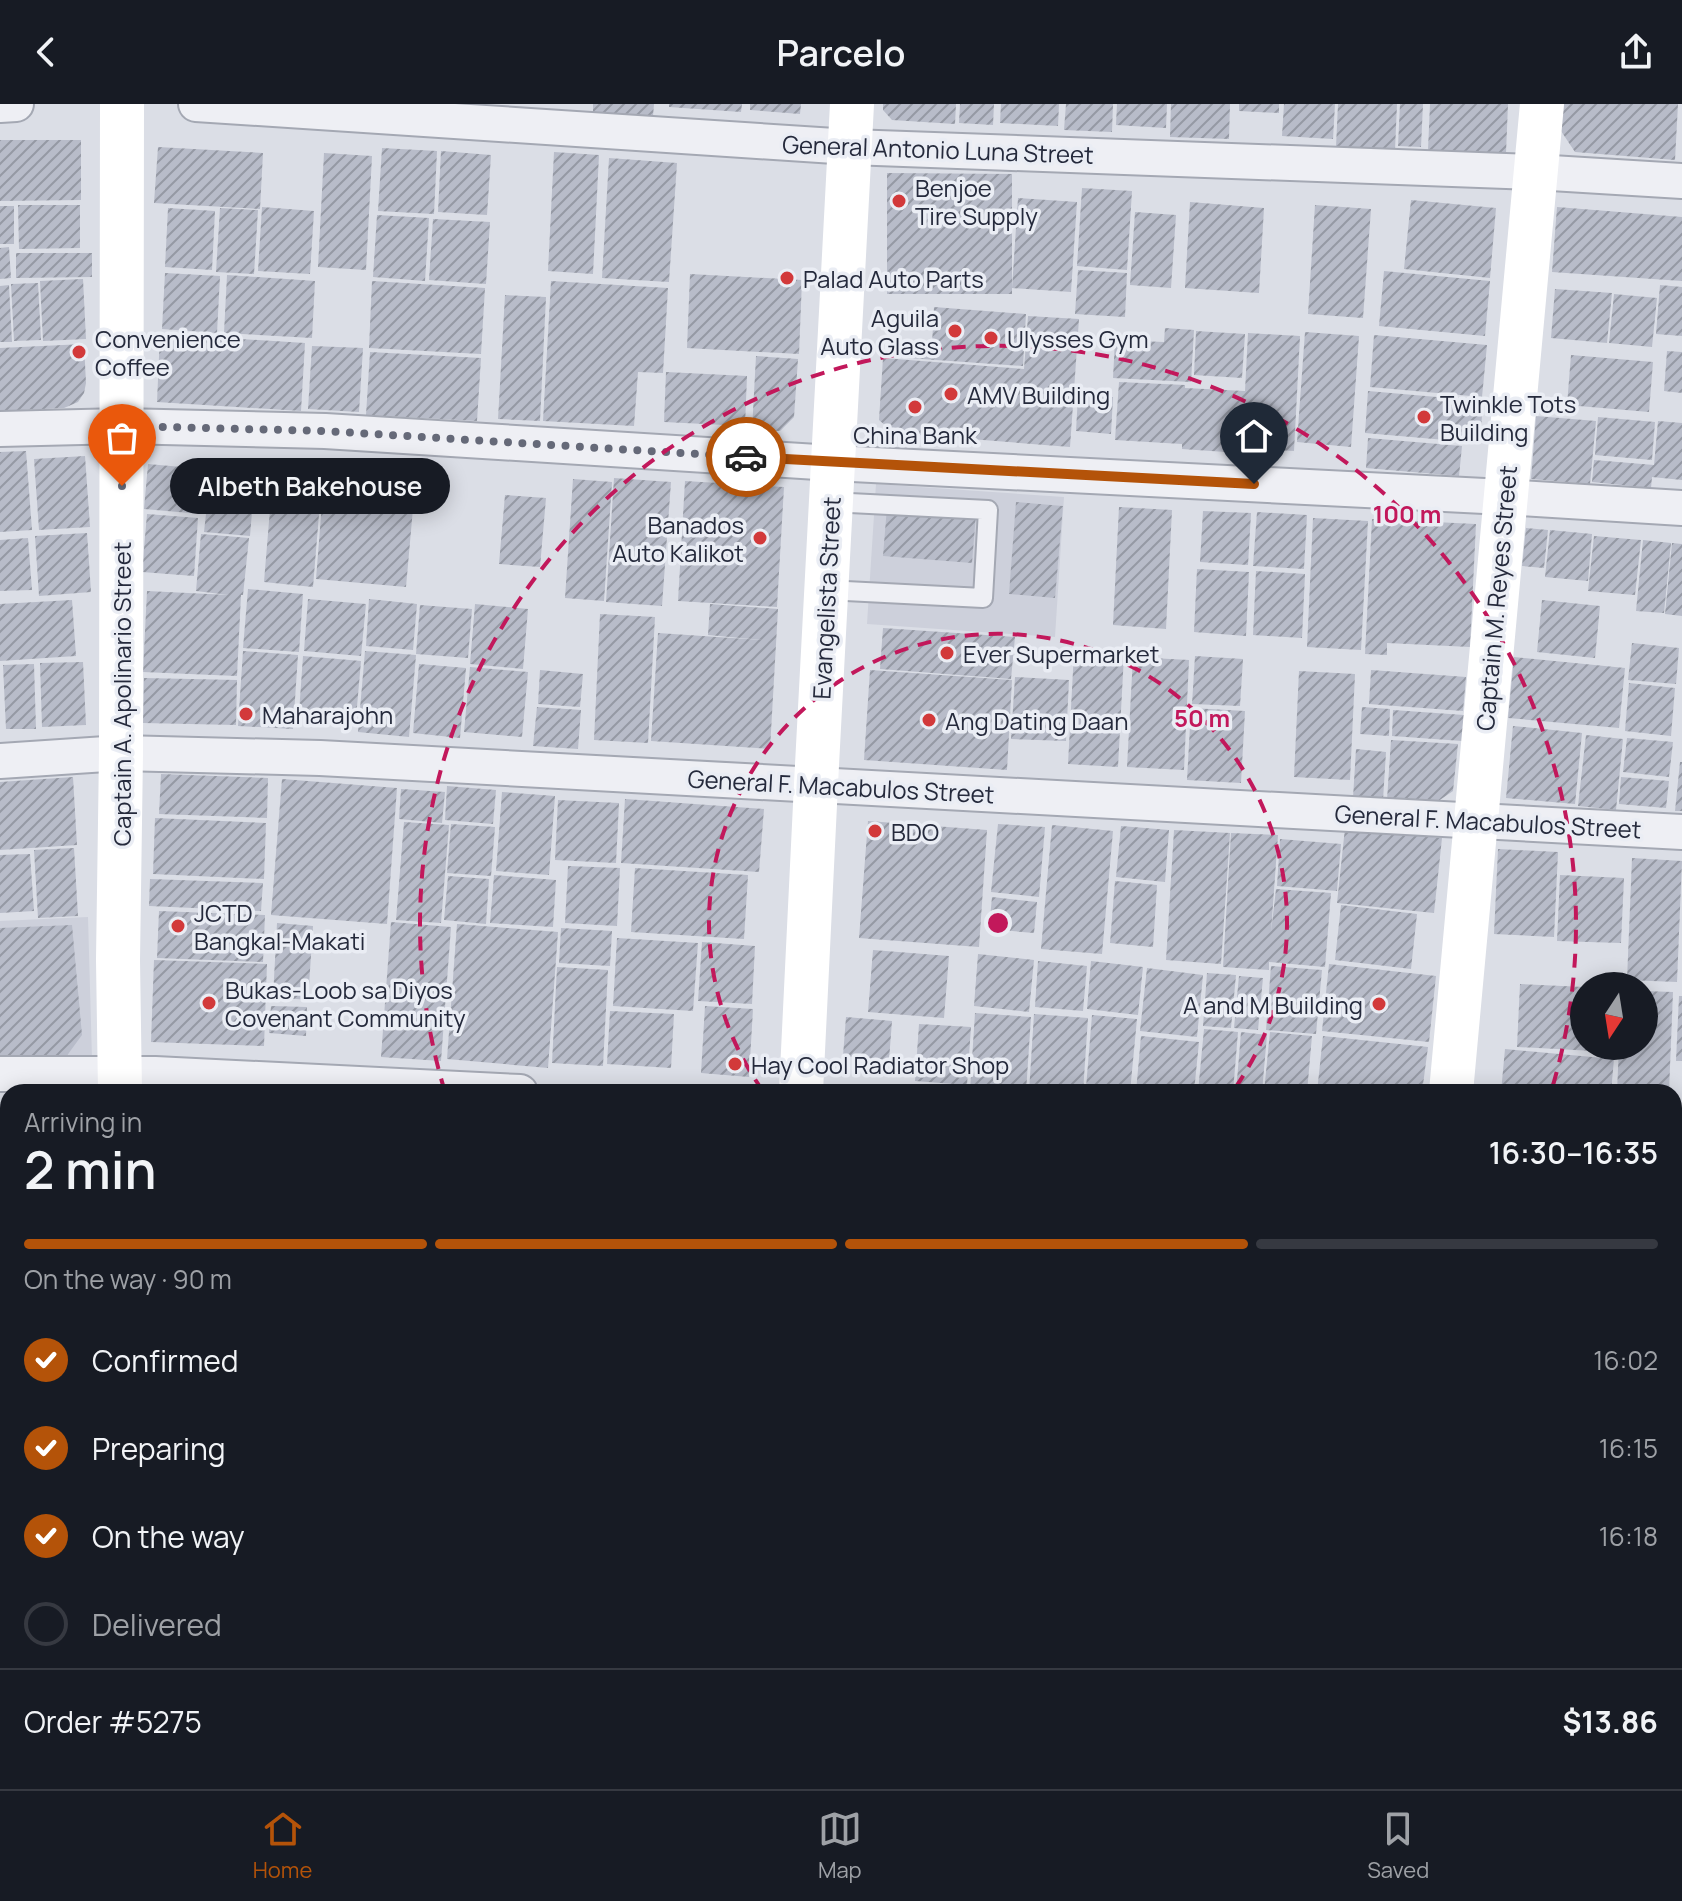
<!DOCTYPE html>
<html lang="en">
<head>
<meta charset="utf-8">
<style>
	body { margin:0; font-family:Manrope,sans-serif; background:#20242c; color:#f1f3f6; height:100vh; display:flex; flex-direction:column; font-size:30px; white-space:nowrap }
	* { box-sizing:border-box; margin:0 }
	p { font-size:26px; color:#9ea1a6 }
	.icon { flex:none; width:44px; height:44px; fill:none; stroke:currentColor; stroke-width:2; stroke-linecap:round; stroke-linejoin:round }
	.map { position:relative; flex:1; overflow:hidden }
	.sheet { position:absolute; left:0px; top:980px; width:1682px; height:706px; display:flex; flex-direction:column; background:#171b24; border-radius:24px 24px 0 0; box-shadow:0 4px 20px #0003 }
	.sheet>* { flex:none }
	.needle { width:52px; rotate:192deg }
	.fabs { position:absolute; left:1570px; top:868px; display:grid; gap:16px }
	.fabs a { display:grid; place-items:center; width:88px; height:88px; border-radius:50%; background:#171b24; box-shadow:0 4px 20px #0003; font-size:40px }
	.pin { position:absolute; display:grid; place-items:center; width:68px; height:68px; color:#fff; margin:-82px -34px; border-radius:50% 50% 50% 0; rotate:-45deg; box-shadow:0 0 8px #0007 }
	.pin .icon { rotate:45deg }
	.courier { position:absolute; display:grid; place-items:center; width:80px; height:80px; margin:-40px; border:6px solid #b45309; border-radius:50%; background:#fff; color:#222; box-shadow:0 2px 10px #0007 }
	.bubble { position:absolute; height:56px; border-radius:28px; background:#171b24; box-shadow:0 4px 20px #0003; font-size:26px; font-weight:600; line-height:56px; text-align:center }
	.head em { font-style:normal; font-weight:600 }
	.head div { display:flex; flex-direction:column-reverse }
	.head { display:flex; align-items:center; justify-content:space-between; height:136px; padding:0 24px }
	h1 { font-size:52px; font-weight:600; line-height:60px }
	.bar { display:grid; grid-template-columns:repeat(4,1fr); gap:12px 8px; align-content:center; height:96px; padding:0 24px }
	.bar i { height:10px; border-radius:6px; background:#363941 }
	.bar .on { background:#b45309 }
	.bar p { grid-column:span 4 }
	.line { display:flex; align-items:center; gap:20px; padding:0 24px; border-top:2px solid #363941 }
	.line div { flex:1 }
	ol { padding:0 24px; list-style:none }
	li { display:flex; align-items:center; gap:24px; height:88px }
	li p { margin-inline-start:auto }
	li .icon { padding:8px; border-radius:50%; background:#b45309; color:#fff; stroke-width:4 }
	li:last-child { color:#9ea1a6 }
	li i { width:44px; height:44px; border:4px solid #363941; border-radius:50% }
	header { display:flex; justify-content:space-between; align-items:center; height:104px; padding:0 24px; background:#171b24; font-size:36px; font-weight:600 }
	.dock { display:flex; justify-content:space-around; align-items:center; height:112px; border-top:2px solid #363941; background:#171b24; font-size:22px; color:#9ea1a6 }
	.dock a { display:grid; justify-items:center; gap:4px }
	.dock .on { color:#b45309 }
	.map>svg:first-child { display:block }
</style>
</head>
<body>
<header><svg class="icon" aria-label="back" viewBox="0 0 24 24"><path d="M15 5l-7 7 7 7"/></svg>Parcelo<svg class="icon" aria-label="share" viewBox="0 0 24 24"><path d="M12 15V3M7 8l5-5 5 5M5 13v7h14v-7"/></svg></header>
<div class="map">
<svg width="1682" height="1685" viewBox="0 0 1682 1685">
	<defs>
		<pattern id="building-hatch" width="6" height="6" patternUnits="userSpaceOnUse" patternTransform="scale(2)"><rect width="6" height="6" fill="#b8bcc9"/><path d="M-1 1l2-2M0 6l6-6M5 7l2-2" fill="none" stroke="#9599a4"/></pattern>
	</defs>
	<rect width="100%" height="100%" fill="#dbdee6"/>
	<path fill="#cdd0db" d="M876,380l188,13 -9,140 -188,-13z
		M88,813l4,142 -92,6v-144z"/>
	<path fill="url(#building-hatch)" d="M593,0h61l-1,12 -60,-4z
		M669,0h73l-1,8 -72,-5z
		M750,0h51l-1,10 -50,-4z
		M883,0h73l-1,20 -63,-4 -9,-10z
		M960,0h34l-1,21 -34,-2z
		M1001,0h58l-1,22 -58,-3z
		M1066,0h47l-1,28 -48,-2z
		M1117,0h50l-1,24 -50,-3z
		M1171,0h59l-1,35 -59,-2z
		M1239,0h40v9l-40,-2z
		M1284,0h51l-2,35 -51,-3z
		M1338,0h59l-2,46 -59,-3z
		M1400,0h23l-2,43 -23,-1z
		M1430,0h78l-2,49 -78,-3z
		M1562,0h116l-3,56 -100,-8 -14,-21z
		M0,36h81v60l-81,1z
		M158,43l105,6 -3,56 -106,-6z
		M382,44l55,3 -3,63 -56,-3z
		M441,47l50,4 -4,60 -49,-3z
		M554,48l45,3 -6,119 -45,-3z
		M324,49l48,3 -6,114 -48,-3z
		M609,54l68,5 -8,119 -67,-4z
		M887,69l125,1v120h-125z
		M1082,84l50,3 -5,79 -50,-4z
		M1018,94l59,4 -6,90 -59,-4z
		M1411,96l85,8 -6,70 -86,-9z
		M1190,98l74,6 -5,85 -74,-5z
		M18,101h62v43l-61,1z
		M1315,101l56,4 -8,109 -55,-4z
		M0,102h14v38h-14z
		M262,103l52,4 -4,63 -52,-3z
		M1557,103l125,10v64l-130,-9z
		M168,104l47,3 -3,59 -47,-3z
		M220,104l38,2 -4,64 -38,-2z
		M1135,108l41,3 -5,73 -41,-3z
		M377,111l52,3 -4,63 -52,-4z
		M433,115l57,3 -4,62 -57,-4z
		M9,143l2,31 -11,1v-31z
		M16,149h76v24l-76,1z
		M1078,166l49,3 -2,44 -50,-3z
		M1384,167l106,10 -5,55 -106,-10z
		M165,169l55,3 -3,57 -55,-4z
		M690,170l112,6 -3,74 -112,-6z
		M227,171l88,6 -3,57 -88,-5z
		M83,175l3,60 -43,2 -3,-60z
		M372,177l113,7 -4,66 -112,-6z
		M551,177l117,7 -5,85 -25,-1 -4,54 -91,-5z
		M38,179l3,57 -27,1 -3,-57z
		M9,181l3,57h-12v-56z
		M1660,181l22,2v49l-26,-2z
		M1555,185l57,4 -5,50 -56,-5z
		M1614,190l43,4 -5,49 -43,-4z
		M505,191l41,2 -6,124 -42,-2z
		M934,203l92,7 -3,52 -115,-8v-16l24,2z
		M1028,212l51,3 -9,128 -176,-14 -15,-13 4,-62 141,11z
		M1165,224l29,2 -3,52 -78,-4 2,-38 49,2z
		M1196,227l49,3 -3,44 -48,-3z
		M1305,228l54,4 -8,111 -54,-5z
		M1248,229l52,3 -6,115 -53,-3 -1,5 -58,-4v-5l-67,-4 4,-58 66,3v3l60,3z
		M160,230l145,9 -4,68 -144,-9z
		M1374,231l113,10 -5,52 -112,-10z
		M84,240l2,39 -2,10 -6,9 -14,6 -64,3v-63z
		M312,242l51,2 -4,64 -51,-3z
		M1667,247l15,1v41l-18,-2z
		M370,248l111,6 -4,63 -111,-6z
		M1571,251l82,7 -4,50 -82,-7z
		M756,252l42,3 -4,58 -14,14 -28,-1z
		M666,268l81,4 -2,50 -81,-4z
		M1368,287l115,10 -3,42 -115,-10z
		M1078,292l35,1 -2,37 -35,-3z
		M1536,312l60,5 -6,63 -59,-5z
		M1598,313l57,5 -3,38 -57,-5z
		M1658,317l24,2v57l-30,-3 -1,11 -59,-6 2,-22 60,5z
		M1368,334l94,8 -3,30 -93,-8z
		M26,347l6,79 -32,2v-80z
		M85,352l5,71 -51,3 -5,-71z
		M210,359l43,4 -3,30 -44,-4z
		M148,360l56,5 -3,45 -57,-5z
		M324,374l91,8 -9,101 -90,-8z
		M614,374l57,4 -9,124 -56,-4z
		M573,375l39,3 -8,119 -39,-3z
		M685,377l99,6 -7,120 -99,-6z
		M272,381l49,5 -8,97 -49,-5z
		M505,391l41,3 -6,69 -41,-3z
		M208,392l45,4 -3,36 -46,-4z
		M1016,398l47,4 -8,92 -46,-4z
		M887,403l89,7 -4,49 -89,-7z
		M1119,403l53,3 -6,119 -53,-4z
		M1203,407l48,2 -3,52 -48,-3z
		M1257,408l50,3 -3,54 -51,-3z
		M147,410l51,4 -4,58 -52,-4z
		M1313,414l55,3 -7,129 -54,-3z
		M1372,415l104,5 -6,123 -83,-4v12l-22,-1z
		M1526,424l22,2 -4,38 -22,-2z
		M1550,426l42,4 -4,47 -43,-4z
		M87,429l4,59 -52,4 -4,-60z
		M201,430l48,4 -6,57h-2l-4,81 -94,-4 4,-81 82,4 -33,-4z
		M1594,432l47,4 -6,55 -47,-4z
		M28,434l4,52 -32,1v-51z
		M1643,436l28,3 -7,70 -28,-2z
		M1672,439l10,1v72l-17,-2z
		M1197,465l52,3 -3,64 -52,-4z
		M1256,467l49,3 -3,64 -49,-3z
		M248,485l55,5 -4,58 -56,-4z
		M308,495l58,5 -5,52 -57,-5z
		M369,495l48,5 -4,46 -47,-4z
		M72,496l4,56 -76,5v-57z
		M1542,496l58,6 -5,52 -58,-6z
		M475,500l53,5 -5,60 -53,-5z
		M710,500l68,5 -8,140 -119,-8 7,-108 104,7 -54,-5z
		M420,501l52,4 -4,49 -52,-4z
		M600,510l55,3 -7,126 -54,-3z
		M883,524l132,9 -4,42 -131,-10z
		M1632,539l47,5 -3,36 -48,-4z
		M243,547l55,4 -5,74 -55,-3z
		M365,547l51,4 -7,82 -51,-5z
		M1074,548l50,3 -6,112 -50,-3z
		M303,552l58,5 -5,57 -57,-5z
		M1195,552l48,3 -3,47 -48,-2z
		M1133,553l56,3 -5,110 -57,-3z
		M1514,553l111,11 -6,60 -111,-10z
		M83,558l3,63 -44,2 -2,-64z
		M34,560l2,65h-30l-3,-64z
		M419,560l47,4 -6,70 -47,-5z
		M470,563l58,5 -6,65 -58,-5z
		M540,566l43,4 -3,33 -42,-3z
		M870,566l142,10 -5,90 -143,-10z
		M1371,566l95,7 -3,34 -94,-7z
		M1299,567l56,3 -5,106 -56,-3z
		M1015,573l54,3 -3,61 -55,-2z
		M144,574l93,2 -1,45 -93,-2z
		M1629,579l46,5 -4,48 -46,-5z
		M537,603l44,3 -3,39 -45,-3z
		M1362,603l28,2 -1,27 -29,-2z
		M1191,604l54,3 -4,72 -54,-3z
		M1393,606l71,5 -2,26 -70,-5z
		M1513,622l69,7 -7,71 -69,-6z
		M1586,631l37,4 -7,71 -38,-4z
		M1627,634l46,4 -4,35 -46,-5z
		M1391,636l67,4 -5,47 -19,13 -47,-4z
		M1356,645l30,3 -3,48 -30,-2z
		M1680,658h2v49h-7z
		M161,670l107,4 -1,40 -108,-4z
		M73,673l4,68 -77,5v-68z
		M1621,673l48,4 -3,27 -47,-4z
		M282,675l115,9 -10,136 -116,-9z
		M447,682l49,4 -3,34 -48,-4z
		M401,685l44,3 -3,31 -43,-4z
		M502,688l53,4 -6,79 -53,-4z
		M625,695l139,10 -5,63 -138,-9z
		M558,696l61,3 -3,60 -61,-3z
		M155,714l111,5 -2,56 -111,-5z
		M868,717l119,9 -8,117 -120,-9z
		M404,718l45,3 -8,98 -45,-3z
		M451,720l44,3 -4,49 -44,-3z
		M998,720l47,3 -6,70 -48,-5z
		M1052,721l61,6 -11,123 -61,-5z
		M1121,722l48,4 -4,52 -49,-5z
		M1345,724l97,10 -8,75 -97,-10z
		M1174,726l56,3 -9,131 -55,-4z
		M1231,729l47,2 -7,97 5,-43 55,4 -6,74 -56,-5v8l-46,-3z
		M1280,735l61,5 -4,47 -60,-5z
		M74,744l4,68 -40,2 -4,-68z
		M1498,745l60,3 -4,85 -60,-3z
		M30,750l4,57 -34,2v-58z
		M1632,754l50,3 -5,121 -50,-2z
		M568,762l52,2 -3,58 -52,-3z
		M635,764l113,7 -4,64 -113,-7z
		M494,771l62,5 -3,47 -63,-4z
		M1560,771l64,3 -3,65 -64,-2z
		M448,772l41,3 -3,45 -42,-4z
		M150,775l113,4 -2,28 -112,-5z
		M1115,777l42,4 -4,62 -43,-4z
		M992,793l45,5 -3,31 -45,-4z
		M1341,801l76,9 -6,55 -76,-9z
		M159,807l106,4 -2,47 -106,-4z
		M391,818l60,5 -10,134 -60,-4z
		M277,819l36,3 -5,74 -35,-3z
		M457,820l101,8 -10,136 -101,-9z
		M72,821l10,110 -19,26 -63,2v-135z
		M561,824l51,3 -2,35 -51,-3z
		M617,834l81,5 -5,68 -80,-5z
		M702,838l53,4 -3,58 -54,-3z
		M873,846l76,6 -5,62 -76,-6z
		M978,850l56,6 -5,52 -55,-6z
		M154,856l113,4 -3,82 -113,-4z
		M1038,857l49,5 -4,45 -48,-4z
		M1091,857l52,6 -5,48 -51,-6z
		M1329,860l107,12 -7,66 -107,-11z
		M1271,862l51,4 -6,64 -50,-4z
		M557,863l51,3 -5,96 -51,-3z
		M1147,864l56,7 -6,62 -57,-6z
		M1207,869l29,2 -5,53 -28,-2z
		M1239,872l24,2 -5,52 -24,-2z
		M1520,880l64,3v59h28v6l-95,-5z
		M1644,887l29,1 -4,100h-52l2,-46h25z
		M1679,892h3v65h-6z
		M271,902l36,1 -1,29 -37,-3z
		M705,902l48,3 -4,68 -48,-4z
		M610,907l64,3 -3,54 -64,-4z
		M975,909l56,4 -5,75 -56,-1z
		M1034,910l54,4 -5,74h-54z
		M1092,911l45,4 -7,73 -44,-4z
		M846,913l46,4 -3,39 -46,-4z
		M919,920l52,3 -4,58 -52,-4z
		M1204,925l34,3 -5,60h-35z
		M1241,928l26,3 -5,57h-26z
		M1270,928l42,4 -5,56h-43z
		M1141,932l58,6 -5,50h-58z
		M1323,932l105,11 -6,45h-105z
		M1505,945l109,10 -3,33h-110z
		M0,1000h8v69l-8,1z
		M1674,1072l8,1v42l-8,-1z
		M0,1104h8v33h-8z
		M1674,1118l8,1v80h-8z
		M0,1206h8v62h-8z
		M1674,1206h8v34l-8,-1z
		M1674,1243l8,1v23l-8,-1z
		M1674,1270l8,1v32h-8z
		M1674,1309h8v40l-8,-1z
		M0,1345h8v157h-8z
		M1674,1393l8,1 -4,38 -4,-1z
		M1678,1470l4,1v50l-8,-1v-21z
		M0,1510h8v76h-8z
		M1679,1566h3v38l-6,-1z
		M162,1678h72v7h-72z
		M239,1678h52v7h-52z
		M293,1678h45l-1,7h-44z
		M348,1678h57l-1,7h-57z
		M410,1678h54l-1,7h-54z
		M467,1678h42v7h-43z
		M518,1678h59v7h-59z
		M580,1678h142v7h-142z
		M818,1678l73,5v2h-74z"/>
	<g fill="none" stroke-linecap="round" stroke-linejoin="round">
		<defs>
			<path id="lane" d="M826,486l157,8 5,-88 -158,-8"/>
			<path id="street" d="M196,0l654,43 685,25 147,9
				M0,1l16,-1
				M0,325l122,-3 203,5 508,32 671,34 178,11
				M0,657l121,-8 199,5 1362,74
				M0,970h155l365,18
				M1674,1049l8,1
				M0,1297h8
				M1674,1374h8
				M0,1621h8
				M1427,1678l127,7"/>
		</defs>
		<use href="#lane" stroke="#a4a8b3" stroke-width="22"/>
		<use href="#street" stroke="#a4a8b3" stroke-width="38"/>
		<use href="#lane" stroke="#eeeff4" stroke-width="18"/>
		<use href="#street" stroke="#eeeff4" stroke-width="34"/>
		<path stroke="#fff" stroke-width="44" d="M120,988l-2,-132 3,-207 1,-649
			M801,988l15,-308 36,-680
			M1451,988l91,-988
			M124,1678v7
			M765,1685v-7
			M1389,1685l1,-7"/>
	</g>
	<g fill="none" stroke-linecap="round" stroke-linejoin="round">
		<path stroke="#656978" stroke-width="8" stroke-dasharray="0 14.4" d="M122,382v-60l203,5 421,26"/>
		<path stroke="#b45309" stroke-width="10" d="M746,353l508,27"/>
	</g>
	<g fill="none" stroke="#c2185b" stroke-width="4" stroke-dasharray="14 10">
		<path d="M763 987A289 289 0 1 1 1233 987"/>
		<path d="M445 988A578 578 0 1 1 1551 988"/>
	</g>
	<g fill="#d2393a" stroke="#eaedf4" stroke-width="3">
		<circle cx="899" cy="97" r="8"/>
		<circle cx="787" cy="174" r="8"/>
		<circle cx="955" cy="227" r="8"/>
		<circle cx="991" cy="234" r="8"/>
		<circle cx="79" cy="248" r="8"/>
		<circle cx="951" cy="290" r="8"/>
		<circle cx="915" cy="303" r="8"/>
		<circle cx="1424" cy="313" r="8"/>
		<circle cx="760" cy="434" r="8"/>
		<circle cx="947" cy="549" r="8"/>
		<circle cx="246" cy="610" r="8"/>
		<circle cx="929" cy="616" r="8"/>
		<circle cx="875" cy="727" r="8"/>
		<circle cx="178" cy="822" r="8"/>
		<circle cx="209" cy="899" r="8"/>
		<circle cx="1379" cy="900" r="8"/>
		<circle cx="735" cy="960" r="8"/>
	</g>
	<g text-anchor="middle" dominant-baseline="central" stroke-width="7" stroke-linejoin="round" paint-order="stroke">
		<g font-size="24" fill="#252a3c" stroke="#eaedf4">
			<text transform="translate(938 45) rotate(2)">General Antonio Luna Street</text>
			<text transform="translate(826 494) rotate(-87)">Evangelista Street</text>
			<text transform="translate(1496 494) rotate(-85)">Captain M. Reyes Street</text>
			<text transform="translate(121 590) rotate(-90)">Captain A. Apolinario Street</text>
			<text transform="translate(841 682) rotate(3)">General F. Macabulos Street</text>
			<text transform="translate(1488 717) rotate(3)">General F. Macabulos Street</text>
		</g>
		<g font-size="24" fill="#252a3c" stroke="#eaedf4" text-anchor="start">
			<text x="915" y="83">Benjoe<tspan x="915" dy="28">Tire Supply</tspan></text>
			<text x="803" y="174">Palad Auto Parts</text>
			<text x="939" y="213" text-anchor="end">Aguila<tspan x="939" dy="28">Auto Glass</tspan></text>
			<text x="95" y="234">Convenience<tspan x="95" dy="28">Coffee</tspan></text>
			<text x="1007" y="234">Ulysses Gym</text>
			<text x="967" y="290">AMV Building</text>
			<text x="1440" y="299">Twinkle Tots<tspan x="1440" dy="28">Building</tspan></text>
			<text x="915" y="330" text-anchor="middle">China Bank</text>
			<text x="744" y="420" text-anchor="end">Banados<tspan x="744" dy="28">Auto Kalikot</tspan></text>
			<text x="963" y="549">Ever Supermarket</text>
			<text x="262" y="610">Maharajohn</text>
			<text x="945" y="616">Ang Dating Daan</text>
			<text x="891" y="727">BDO</text>
			<text x="194" y="808">JCTD<tspan x="194" dy="28">Bangkal-Makati</tspan></text>
			<text x="225" y="885">Bukas-Loob sa Diyos<tspan x="225" dy="28">Covenant Community</tspan></text>
			<text x="1363" y="900" text-anchor="end">A and M Building</text>
			<text x="751" y="960">Hay Cool Radiator Shop</text>
		</g>
	</g>
	<circle cx="998" cy="819" r="12" fill="#c2185b" stroke="#eaedf4" stroke-width="4"/>
	<g font-size="24" text-anchor="middle" font-weight="bold" fill="#c2185b" stroke="#eaedf4" stroke-width="7" stroke-linejoin="round" paint-order="stroke">
		<text x="1407" y="419">100 m</text>
		<text x="1202" y="623">50 m</text>
	</g>
</svg>
<div class="fabs">
<a><svg class="needle" viewBox="-14 -14 28 28"><path d="M0-13l5 13h-10z" fill="#e53935"/><path d="M0 13l5-13h-10z" fill="#9ea1a6"/></svg></a>
</div>
<div class="pin" style="left:122px;top:382px;background:#ea580c"><svg class="icon" aria-label="bag" viewBox="0 0 24 24"><path d="M5 8h14l-1 12H6zM9 8a3 3 0 0 1 6 0"/></svg></div>
<div class="pin" style="left:1254px;top:380px;background:#1f2937"><svg class="icon" aria-label="home" viewBox="0 0 24 24"><path d="M3 11l9-7 9 7M6 9v11h12V9"/></svg></div>
<div class="courier" style="left:746px;top:353px"><svg class="icon" aria-label="car" viewBox="0 0 24 24"><path d="M5 17H2v-5l4-1 3-4h7l3 4 3 1v5h-3M9 17h6M6 11h13"/><circle cx="7" cy="17" r="2"/><circle cx="17" cy="17" r="2"/></svg></div>
<div class="bubble" style="left:170px;top:354px;width:280px">Albeth Bakehouse</div>
<section class="sheet">
<div class="head"><div><h1>2 min</h1><p>Arriving in</p></div><em>16:30–16:35</em></div>
<div class="bar"><i class="on"></i><i class="on"></i><i class="on"></i><i></i><p>On the way · 90 m</p></div>
<ol>
<li><svg class="icon" aria-label="check" viewBox="0 0 24 24"><path d="M5 12l5 5 9-10"/></svg>Confirmed<p>16:02</p></li>
<li><svg class="icon" aria-label="check" viewBox="0 0 24 24"><path d="M5 12l5 5 9-10"/></svg>Preparing<p>16:15</p></li>
<li><svg class="icon" aria-label="check" viewBox="0 0 24 24"><path d="M5 12l5 5 9-10"/></svg>On the way<p>16:18</p></li>
<li><i></i>Delivered</li>
</ol>
<div class="line" style="height:104px"><div>Order #5275</div><b>$13.86</b></div>
</section>
</div>
<nav class="dock">
<a class="on"><svg class="icon" aria-label="home" viewBox="0 0 24 24"><path d="M3 11l9-7 9 7M6 9v11h12V9"/></svg>Home</a>
<a><svg class="icon" aria-label="map" viewBox="0 0 24 24"><path d="M3 6l6-2 6 2 6-2v14l-6 2-6-2-6 2zM9 4v14M15 6v14"/></svg>Map</a>
<a><svg class="icon" aria-label="saved" viewBox="0 0 24 24"><path d="M7 4h10v16l-5-4-5 4z"/></svg>Saved</a>
</nav>
</body>
</html>
